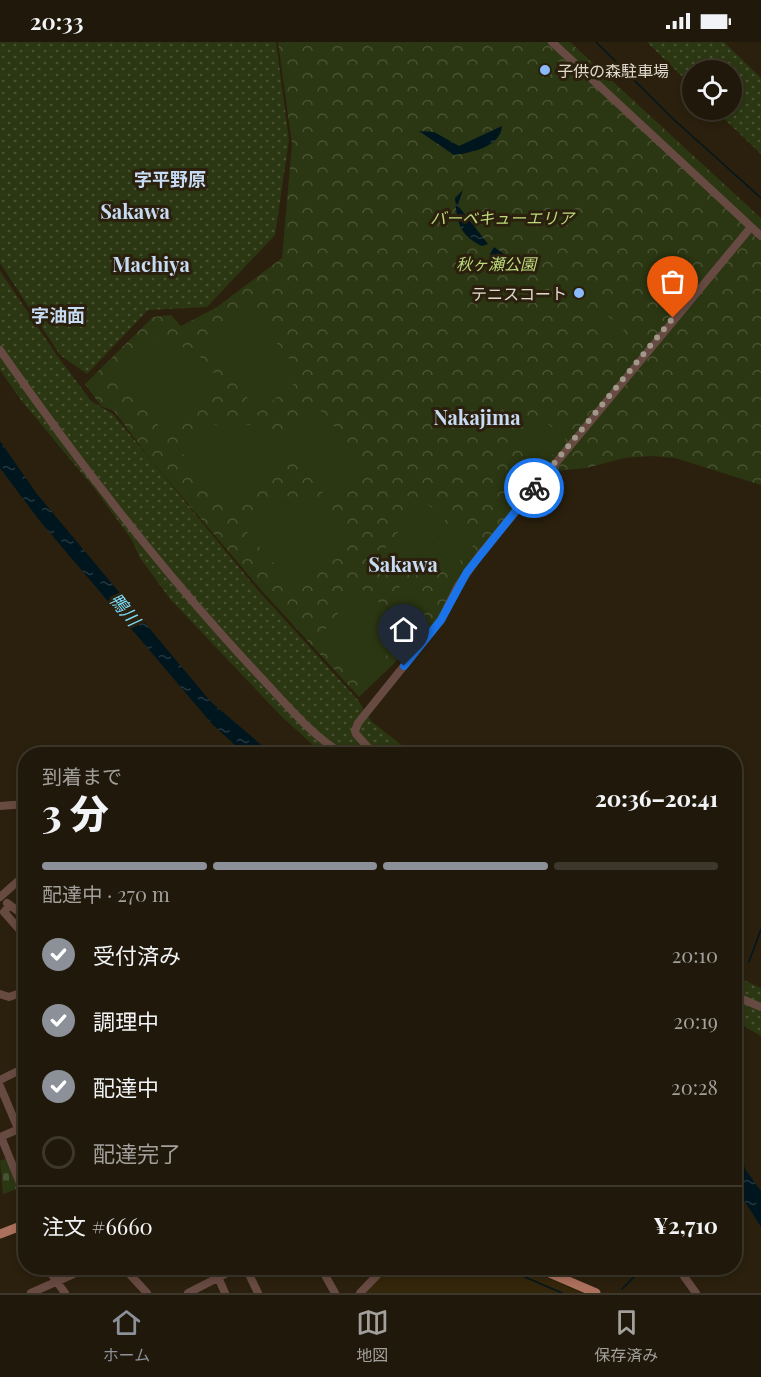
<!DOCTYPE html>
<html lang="ja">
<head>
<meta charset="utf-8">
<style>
	body { margin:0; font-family:"Playfair Display","Noto Sans JP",serif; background:#2d2518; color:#f1f3f6; height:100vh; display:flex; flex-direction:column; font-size:22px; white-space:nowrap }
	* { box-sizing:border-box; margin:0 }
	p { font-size:20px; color:#a2a09c }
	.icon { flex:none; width:33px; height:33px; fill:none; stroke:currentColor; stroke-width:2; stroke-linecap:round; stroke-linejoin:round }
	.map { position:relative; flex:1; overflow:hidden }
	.details { position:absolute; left:18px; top:705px; width:724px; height:528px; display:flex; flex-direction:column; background:#20180a; border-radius:24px; box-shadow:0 3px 9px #0003,0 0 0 2px #3d372b }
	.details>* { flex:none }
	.tools { position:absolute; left:682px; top:18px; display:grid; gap:12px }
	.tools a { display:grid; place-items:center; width:60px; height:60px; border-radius:50%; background:#20180a; box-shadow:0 3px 9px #0003,0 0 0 2px #3d372b; font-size:30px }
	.pin { position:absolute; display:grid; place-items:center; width:51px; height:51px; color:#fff; margin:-62px -26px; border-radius:50% 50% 50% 0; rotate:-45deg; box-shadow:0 0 6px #0007 }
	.pin .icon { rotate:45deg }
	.courier { position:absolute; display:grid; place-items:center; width:60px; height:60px; margin:-30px; border:4px solid #1a73e8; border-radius:50%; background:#fff; color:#222; box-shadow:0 2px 8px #0007 }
	.overview em { font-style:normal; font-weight:800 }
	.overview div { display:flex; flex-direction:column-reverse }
	.overview { display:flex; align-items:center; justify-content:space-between; height:102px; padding:0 24px }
	h1 { font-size:39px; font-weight:800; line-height:45px }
	.bar { display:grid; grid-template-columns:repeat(4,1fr); gap:9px 6px; align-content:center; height:72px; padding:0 24px }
	.bar i { height:8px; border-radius:4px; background:#3d372b }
	.bar .selected { background:#8c9099 }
	.bar p { grid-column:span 4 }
	.line { display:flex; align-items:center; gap:15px; padding:0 24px; border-top:2px solid #3d372b }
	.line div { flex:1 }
	ol { padding:0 24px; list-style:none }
	li { display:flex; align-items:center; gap:18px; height:66px }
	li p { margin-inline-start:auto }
	li .icon { padding:6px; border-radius:50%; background:#8c9099; color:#fff; stroke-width:4 }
	li:last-child { color:#a2a09c }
	li i { width:33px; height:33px; border:3px solid #3d372b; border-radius:50% }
	.status { display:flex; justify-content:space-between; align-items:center; height:42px; padding:0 30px; background:#20180a; direction:ltr }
	.status svg { height:16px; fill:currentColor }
	.tab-bar { display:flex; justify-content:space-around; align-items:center; height:84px; border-top:2px solid #3d372b; background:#20180a; font-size:16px; color:#a2a09c }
	.tab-bar a { display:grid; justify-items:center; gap:3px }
	.tab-bar .selected { color:#8c9099 }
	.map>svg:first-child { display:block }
</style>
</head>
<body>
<div class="status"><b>20:33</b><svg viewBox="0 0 49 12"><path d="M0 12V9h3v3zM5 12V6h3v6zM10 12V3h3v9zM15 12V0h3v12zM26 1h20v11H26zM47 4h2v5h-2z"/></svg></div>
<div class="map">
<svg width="761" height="1251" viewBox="0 0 761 1251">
	<defs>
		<pattern id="grass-dots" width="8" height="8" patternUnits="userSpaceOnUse" patternTransform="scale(1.5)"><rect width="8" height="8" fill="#2b3612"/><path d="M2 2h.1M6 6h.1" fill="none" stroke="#495233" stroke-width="1.8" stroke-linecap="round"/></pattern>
		<pattern id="cemetery-stones" width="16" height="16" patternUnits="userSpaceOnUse" patternTransform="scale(1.5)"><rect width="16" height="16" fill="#2b3612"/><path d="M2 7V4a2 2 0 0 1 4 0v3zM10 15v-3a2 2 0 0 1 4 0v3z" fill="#495233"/></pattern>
		<pattern id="park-crowns" width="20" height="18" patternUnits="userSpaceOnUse" patternTransform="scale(1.5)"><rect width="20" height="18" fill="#2b3612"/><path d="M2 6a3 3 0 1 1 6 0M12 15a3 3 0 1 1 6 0" fill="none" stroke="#495233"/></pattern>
		<pattern id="water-ripples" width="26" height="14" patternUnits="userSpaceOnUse" patternTransform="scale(1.5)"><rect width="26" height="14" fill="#00161e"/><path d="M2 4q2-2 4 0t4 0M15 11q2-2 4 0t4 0" fill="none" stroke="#25373e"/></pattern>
	</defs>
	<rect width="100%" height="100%" fill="#2b200d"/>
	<path fill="#34260b" d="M389,1226h135l58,25h-217z"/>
	<path fill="url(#grass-dots)" d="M0,0h276l13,98 -14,95 -68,72 -59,3 -61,64 -27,-19 -60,-92z
		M647,0h77l37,36v76l-46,-44h17v-40h-39v17z
		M0,229l56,83 35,47 22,13 143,174 102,112 13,21 42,33h-90l-41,-37 -111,-117 -31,-42 -8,-18 -38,-52 -73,-88 -21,-30z
		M735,934l26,12v48l-26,-15z"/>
	<path fill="url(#cemetery-stones)" d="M7,1116l12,30 -16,6 -3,-33z"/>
	<path fill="url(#park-crowns)" d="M278,0h292l191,176v267l-86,-27 -23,-2 -27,2 -39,10 -40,4 -52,63 -55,85 -80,77 -97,-106 -112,-132 -36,-48 -13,-5 -16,-22 68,-67 18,-2 10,11 36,-19 65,-49 10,-114z"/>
	<path fill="#2b3612" d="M576,230l24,18 -17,23 -24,-18z
		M249,266l54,68 -44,36 -55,-68z
		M602,269l22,19 -13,14 -22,-19z
		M151,301c36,0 51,9 69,40l-57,48 -47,-57 19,-23z
		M320,368l52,62 -39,33 -52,-62z
		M542,377l24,20 -18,21 -24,-20z
		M227,379c38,5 39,9 61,40l-59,47 -48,-56 16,-21z
		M423,459l23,18 -43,56 -24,-19z
		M282,460c39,2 48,7 67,42l-54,43 -48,-54c9,-14 18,-25 35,-31z
		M453,479l24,20 -24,28 -24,-20z
		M406,537l24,19 -18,23 -24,-19z
		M359,545l50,39 -43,55 -50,-40z"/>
	<path fill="url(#water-ripples)" d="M502,84c-1,21 -32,27 -48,29l-35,-24 15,1 25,14z
		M463,148l-5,14 2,4 28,36 -6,2c-23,-11 -25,-24 -27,-48z
		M494,205l24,17 -1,6 -11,3 -8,-3 -8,-16z
		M0,399l37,53 174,208 61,52h-27l-33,-30 -173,-204 -39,-52z
		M735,1054l6,29 -2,20 6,24 16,22v36l-16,-25 -10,-10z"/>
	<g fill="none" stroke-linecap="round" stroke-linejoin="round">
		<path stroke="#00161e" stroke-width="1.5" d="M596,0l75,75 90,81
			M749,920l12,-33
			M504,1226l58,25
			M622,1247l21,-21"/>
		<path stroke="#674a41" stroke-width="8" d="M552,0l209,194
			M0,308c78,112 161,220 254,320 27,28 55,64 89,84
			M374,712l-18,-20 -1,-3 3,-8 83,-103 17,-34 21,-30 272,-329
			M0,764l26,-2
			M0,855l26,-23
			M7,861l19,14
			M10,863l-6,7 22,25
			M0,952l9,3 17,-6
			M735,954l26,11
			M0,1038l26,-13
			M0,1044l19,45
			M0,1095l26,-11
			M1,1095l25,61
			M19,1185l7,10
			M47,1226l18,25
			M124,1226l23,25
			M214,1226l11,25
			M246,1226l12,25
			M321,1226l14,25
			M678,1226l18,25
			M31,1251l56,-25
			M188,1251l49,-25
			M360,1251l24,-25"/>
		<path stroke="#ac715d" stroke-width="9" d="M0,1192l26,-10
			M538,1226l58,25"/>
	</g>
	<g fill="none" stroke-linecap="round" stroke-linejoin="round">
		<path stroke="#a1988a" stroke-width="6" stroke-dasharray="0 10.8" d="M534,446l139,-170"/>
		<path stroke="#1a73e8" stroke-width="8" d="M404,624l37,-46 26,-48 67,-84"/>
	</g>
	<g fill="#89bafc" stroke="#2b200d" stroke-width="2">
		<circle cx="545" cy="28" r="6"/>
		<circle cx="579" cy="251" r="6"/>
	</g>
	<g text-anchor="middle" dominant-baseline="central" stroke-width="6" stroke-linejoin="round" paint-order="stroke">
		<g font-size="16" fill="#e0d9cd" stroke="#2b200d" text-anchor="start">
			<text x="557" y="28">子供の森駐車場</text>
			<text x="567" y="251" text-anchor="end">テニスコート</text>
		</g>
		<g font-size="16" font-style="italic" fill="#bcdb7c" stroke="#2b200d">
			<text x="502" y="175">バーベキューエリア</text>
			<text x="496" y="221">秋ヶ瀬公園</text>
		</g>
		<g font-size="18" font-weight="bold" fill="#c8dbf4" stroke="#2b200d">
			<text x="170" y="137">字平野原</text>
			<text x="58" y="273">字油面</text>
		</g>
		<g font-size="18" font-style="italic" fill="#7adbf9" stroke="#2b200d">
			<text transform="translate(125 567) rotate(51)">鴨川</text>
		</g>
		<g font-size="20" font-weight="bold" fill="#c8dbf4" stroke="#2b200d">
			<text x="135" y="168">Sakawa</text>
			<text x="151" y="221">Machiya</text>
			<text x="477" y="374">Nakajima</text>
			<text x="403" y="521">Sakawa</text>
		</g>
	</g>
</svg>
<div class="tools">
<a><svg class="icon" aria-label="locate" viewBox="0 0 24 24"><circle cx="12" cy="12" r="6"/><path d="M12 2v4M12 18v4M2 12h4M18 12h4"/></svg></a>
</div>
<div class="pin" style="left:673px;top:276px;background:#ea580c"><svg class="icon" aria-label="bag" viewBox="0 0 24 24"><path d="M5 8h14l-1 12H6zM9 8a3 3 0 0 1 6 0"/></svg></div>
<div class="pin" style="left:404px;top:624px;background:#1f2937"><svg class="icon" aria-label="home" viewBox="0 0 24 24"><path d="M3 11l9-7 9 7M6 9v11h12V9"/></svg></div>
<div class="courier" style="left:534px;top:446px"><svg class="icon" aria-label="bike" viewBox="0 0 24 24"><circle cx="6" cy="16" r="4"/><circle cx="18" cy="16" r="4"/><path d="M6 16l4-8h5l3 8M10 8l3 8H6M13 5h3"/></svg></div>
<section class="details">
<div class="overview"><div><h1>3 分</h1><p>到着まで</p></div><em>20:36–20:41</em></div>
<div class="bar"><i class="selected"></i><i class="selected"></i><i class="selected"></i><i></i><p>配達中 · 270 m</p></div>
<ol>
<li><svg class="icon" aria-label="check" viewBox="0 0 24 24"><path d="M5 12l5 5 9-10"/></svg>受付済み<p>20:10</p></li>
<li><svg class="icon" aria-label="check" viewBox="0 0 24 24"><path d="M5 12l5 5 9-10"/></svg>調理中<p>20:19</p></li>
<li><svg class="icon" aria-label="check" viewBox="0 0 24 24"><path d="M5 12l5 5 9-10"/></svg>配達中<p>20:28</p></li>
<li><i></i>配達完了</li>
</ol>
<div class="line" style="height:78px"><div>注文 #6660</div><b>¥2,710</b></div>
</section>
</div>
<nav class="tab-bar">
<a class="selected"><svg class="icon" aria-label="home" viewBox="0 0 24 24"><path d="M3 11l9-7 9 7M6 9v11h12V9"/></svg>ホーム</a>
<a><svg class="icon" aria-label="map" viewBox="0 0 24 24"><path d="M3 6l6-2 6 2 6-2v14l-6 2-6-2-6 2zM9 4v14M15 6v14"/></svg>地図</a>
<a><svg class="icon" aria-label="saved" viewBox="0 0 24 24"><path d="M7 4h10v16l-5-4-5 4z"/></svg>保存済み</a>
</nav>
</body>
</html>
